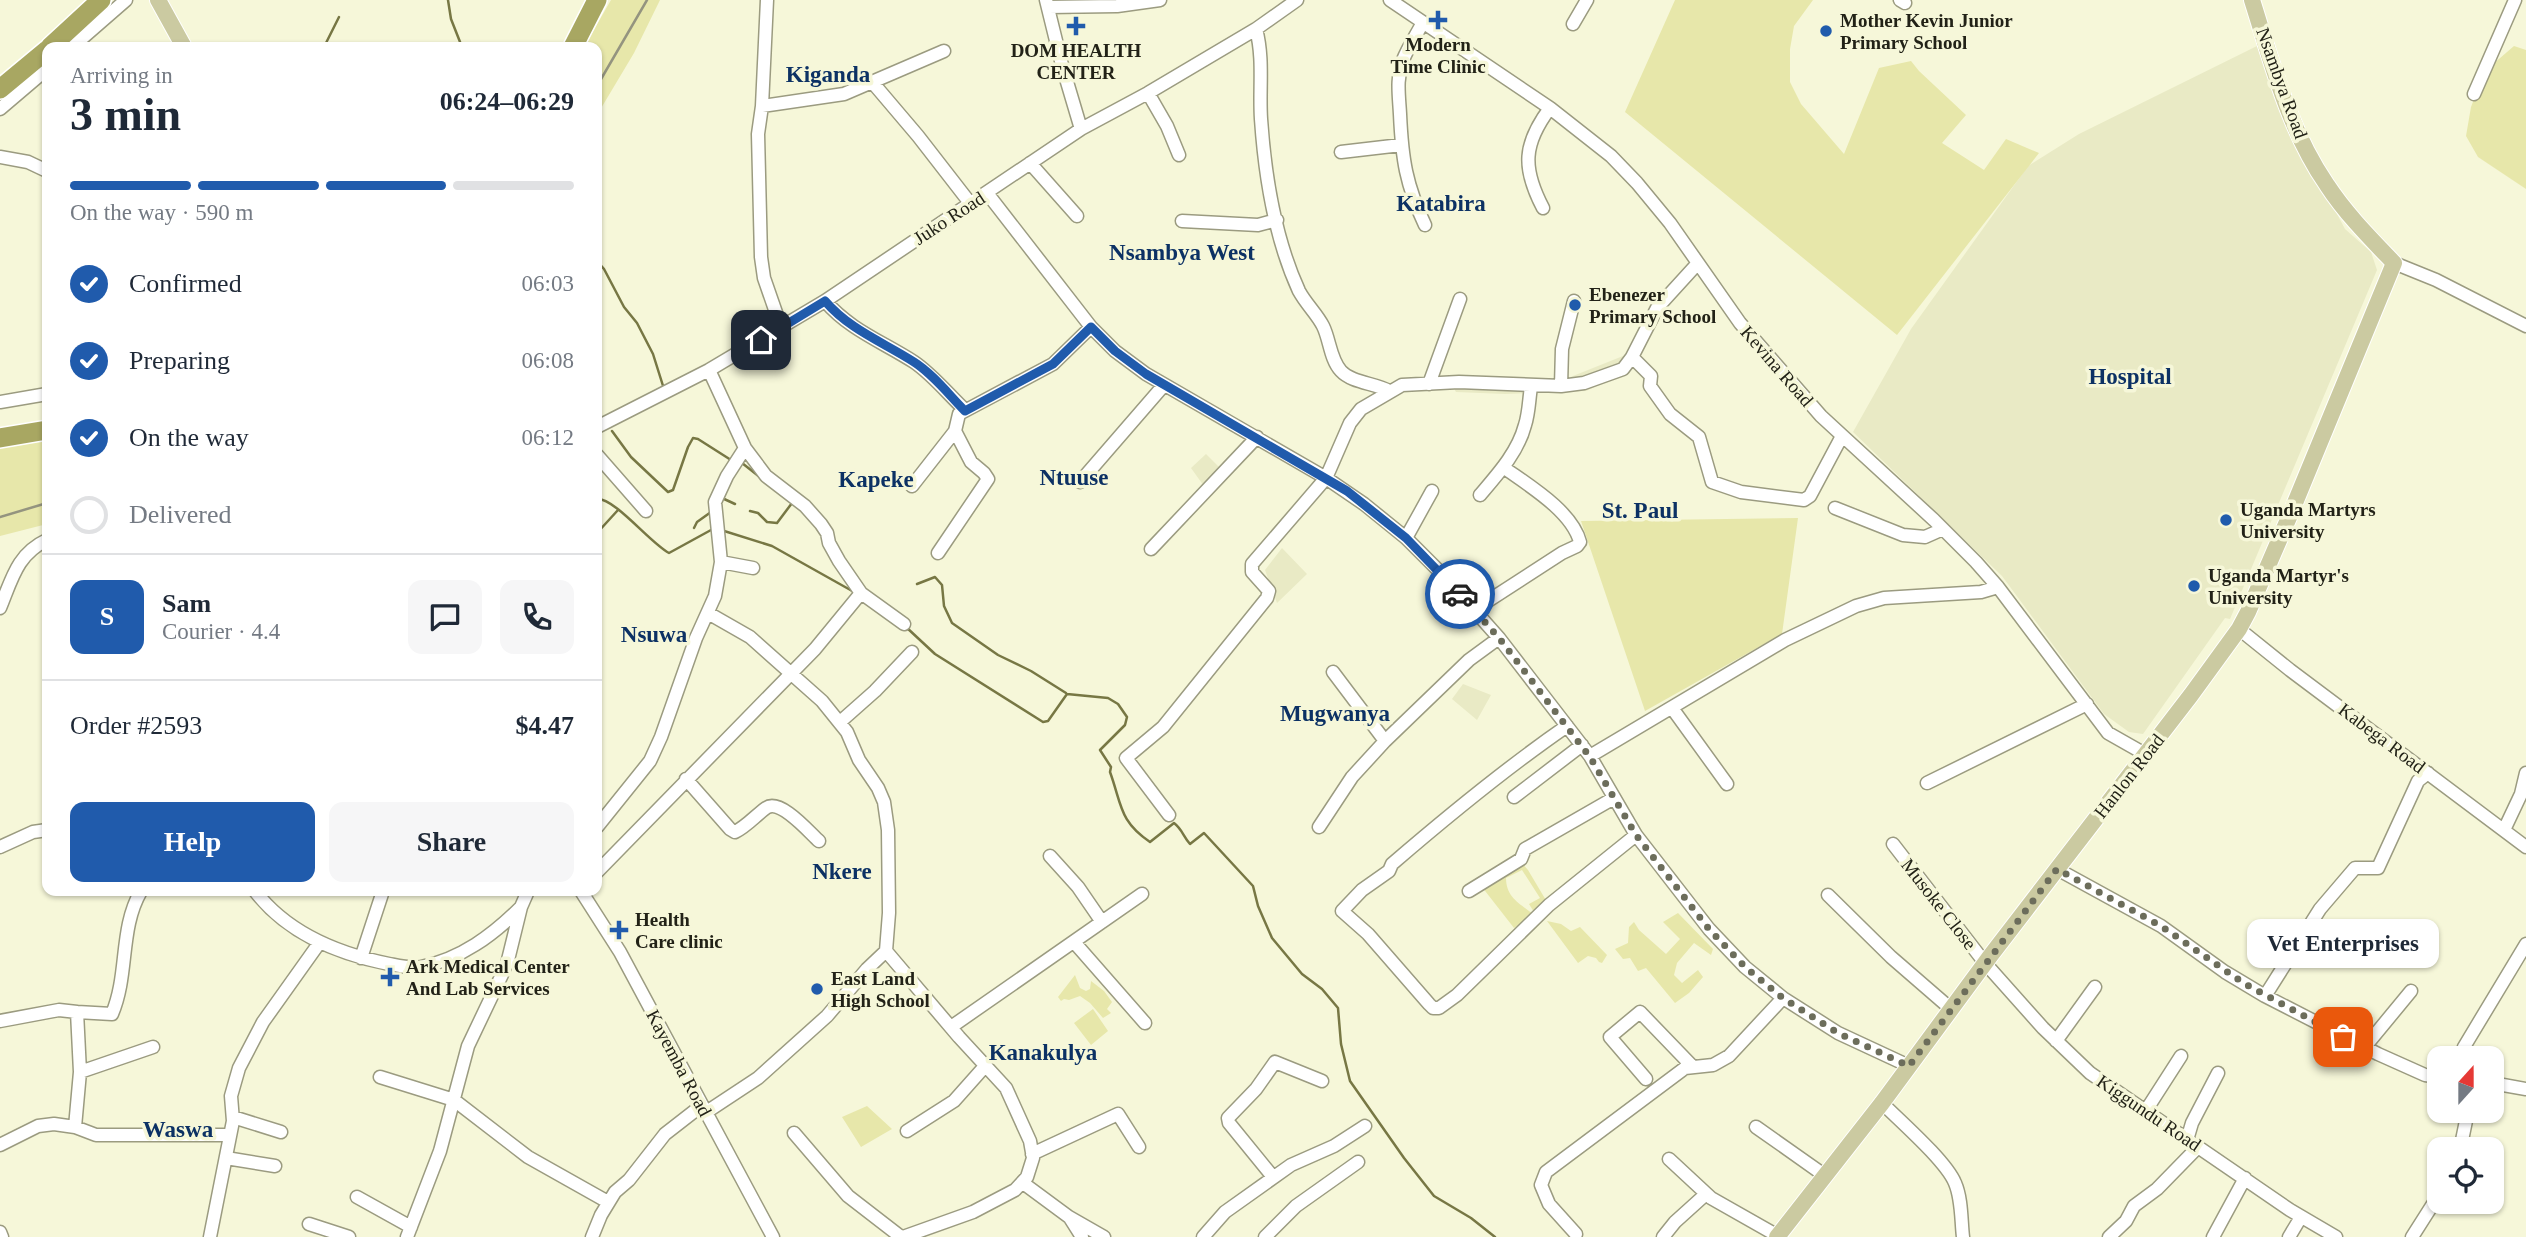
<!DOCTYPE html>
<html lang="en">
<head>
<meta charset="utf-8">
<style>
	body { margin:0; font-family:Georgia,serif; background:#f6f6f7; color:#1f2937; height:100vh; display:flex; flex-direction:column; font-size:26px; white-space:nowrap }
	* { box-sizing:border-box; margin:0 }
	p { font-size:23px; color:#747a83 }
	.icon { flex:none; width:38px; height:38px; fill:none; stroke:currentColor; stroke-width:2; stroke-linecap:round; stroke-linejoin:round }
	.map { position:relative; flex:1; overflow:hidden }
	.details { position:absolute; left:42px; top:42px; width:560px; height:854px; display:flex; flex-direction:column; background:#fff; border-radius:14px; box-shadow:0 2px 5px #0004 }
	.details>* { flex:none }
	.needle { width:46px; rotate:21deg }
	.buttons { position:absolute; left:2427px; top:1046px; display:grid; gap:14px }
	.buttons a { display:grid; place-items:center; width:77px; height:77px; border-radius:14px; background:#fff; box-shadow:0 2px 5px #0004; font-size:35px }
	.pin { position:absolute; display:grid; place-items:center; width:60px; height:60px; color:#fff; margin:-30px; border-radius:14px; box-shadow:0 4px 10px #0006 }
	.courier { position:absolute; display:grid; place-items:center; width:70px; height:70px; margin:-35px; border:5px solid #205bac; border-radius:50%; background:#fff; color:#222; box-shadow:0 2px 9px #0007 }
	.bubble { position:absolute; height:49px; border-radius:14px; background:#fff; box-shadow:0 2px 5px #0004; font-size:23px; font-weight:800; line-height:49px; text-align:center }
	.head em { font-style:normal; font-weight:800 }
	.head div { display:flex; flex-direction:column-reverse }
	.head { display:flex; align-items:center; justify-content:space-between; height:119px; padding:0 28px }
	h1 { font-size:46px; font-weight:800; line-height:52px }
	.bar { display:grid; grid-template-columns:repeat(4,1fr); gap:10px 7px; align-content:center; height:84px; padding:0 28px }
	.bar i { height:9px; border-radius:5px; background:#e0e1e3 }
	.bar .on { background:#205bac }
	.bar p { grid-column:span 4 }
	.line { display:flex; align-items:center; gap:18px; padding:0 28px; border-top:2px solid #e0e1e3 }
	.line div { flex:1 }
	.round { display:grid; place-items:center; flex:none; width:74px; height:74px; border-radius:14px; background:#f6f6f7 }
	ol { padding:0 28px; list-style:none }
	li { display:flex; align-items:center; gap:21px; height:77px }
	li p { margin-inline-start:auto }
	li .icon { padding:7px; border-radius:50%; background:#205bac; color:#fff; stroke-width:4 }
	li:last-child { color:#747a83 }
	li i { width:38px; height:38px; border:4px solid #e0e1e3; border-radius:50% }
	.action { display:flex; gap:14px; margin-top:auto; padding:14px 28px }
	.action a { flex:1; height:80px; border-radius:14px; background:#205bac; color:#fff; font-size:28px; font-weight:800; line-height:80px; text-align:center }
	.action a+a { background:#f6f6f7; color:#1f2937 }
	.map>svg:first-child { display:block }
</style>
</head>
<body>
<div class="map">
<svg width="2526" height="1237" viewBox="0 0 2526 1237">
	<rect width="100%" height="100%" fill="#f6f7d9"/>
	<path fill="#e9eac5" d="M2257,46l20,55 68,128 26,23 6,18 -147,349 -5,-1 -82,116 -14,-2 -25,-18 -102,-138 -149,-144 58,-103 117,-163 51,-32z
		M1628,354v18l-42,19 -81,3 -49,-2 -8,-14 33,-2 82,4z
		M1206,454l18,18 -18,17 -15,-21z
		M1282,548l25,26 -30,29 -12,-33z
		M1463,684l28,11 -14,25 -25,-21z"/>
	<path fill="#e7e7aa" d="M611,0h49l-26,53 -37,62v-68h-13z
		M1675,0h138l-19,26 -4,23v33l11,22 43,50 35,-86 32,-7 8,10 47,44 -24,28 42,27 22,-31 33,14 -142,182 -272,-223z
		M2514,46l12,4v139l-48,-32 -12,-21 5,-29 14,-36z
		M47,438v86l-47,12v-89z
		M1798,518l-16,116 -137,77 -64,-190z
		M1520,861l8,9 19,32 -13,10 -5,-8 11,-6 -18,-28 -16,8c0,20 15,26 28,37l-20,13 -32,-41z
		M1678,913l35,36 -2,6 -17,-12 -17,20 -3,12 8,8 16,-13 5,7 -14,16 -14,10 -29,-35 -8,3 -8,-13 -7,1 -8,-10 13,-6 1,-16 5,-5 5,8 27,24 14,-15 -17,-17z
		M1547,921l14,3 10,7 9,-4 27,28 -5,8 -3,-1 -3,-4 -8,-2 -10,7z
		M1075,975l5,13 6,3 4,-2 1,-8 13,10 8,11 -5,7 4,4 -8,5 -13,-15 -10,-7 -11,4 -5,-1 -3,2 -3,-4z
		M1093,1009l15,22 -17,14 -17,-22z
		M867,1106l25,23 -31,18 -19,-30z"/>
	<g fill="none" stroke-linecap="round" stroke-linejoin="round">
		<path stroke="#774" stroke-width="2.5" d="M448,0l3,19 11,28
			M324,47l15,-30
			M597,261l7,8 20,38 13,16 16,31 11,35
			M612,431l19,26 37,35 5,-2 15,-43 5,-9 5,1 33,21
			M742,463l19,15
			M722,498l13,6
			M597,499c18,-1 52,43 72,54l42,-23h3
			M750,511l8,2 9,9 10,1 15,-20
			M694,528l3,-6 14,-10
			M721,530l51,16 82,46
			M597,533l21,-23
			M917,584l18,-7 7,8 2,21 8,17 46,32 33,16 35,22
			M906,627l29,27 108,68 5,-1 19,-27 41,4 10,6 9,13 -2,8 -25,25 11,17 -1,5c12,33 9,49 40,70l24,-19c8,6 9,13 16,21l14,-11 49,53 5,20 14,32 30,36 20,15 16,19 3,36 9,37 54,77 30,38 37,22 24,19"/>
		<defs>
			<path id="minor" d="M767,0l-5,106 -4,28 3,123 3,21 17,49
				M1046,0l16,65 19,64
				M1390,0l160,108 61,48 26,27 33,40 70,100 81,93 113,104 42,42 22,25 110,146 37,21
				M1900,0l5,3
				M1048,7l69,-1 43,-6
				M1423,22c-6,12 -15,25 -20,38 -7,19 -4,35 -3,54 2,45 6,71 25,111
				M1573,24l14,-24
				M1256,29c8,30 3,60 5,90 4,58 14,120 38,172 7,13 18,23 24,35 7,14 7,33 18,45 11,12 34,12 48,20
				M72,47l54,-47
				M873,83l45,53 52,67
				M1148,93l19,33 12,29
				M2474,94l41,-94
				M762,106l82,-12 100,-43
				M0,109l47,-40
				M1341,152l60,-7
				M0,157l28,5 19,9
				M1030,163l47,53
				M987,193l104,134 24,24 31,23 180,104 38,26 42,34 37,37 56,63 91,118 46,79 73,94 36,38 38,31 55,35 71,33
				M1543,208c-21,-40 -20,-64 7,-100
				M1182,221l76,4 19,-5
				M2394,263l42,17 90,46
				M825,301c25,29 58,41 89,61 18,12 35,33 51,48
				M1632,357l19,19 -1,10 20,28 29,23 13,45 29,10 63,8 6,-4 32,-60
				M1429,384l31,-85
				M1561,386l1,-37 12,-48
				M0,402l47,-8
				M597,427l112,-57 116,-69 256,-172 67,-36 108,-64 41,-29
				M745,448l21,28 39,30 16,18 6,9 2,10 10,18 22,32 43,31
				M597,455l49,56
				M1080,482l84,-97
				M912,486l43,-55 4,-17 94,-50 38,-37
				M1480,495c18,-21 38,-43 45,-70 4,-12 4,-26 6,-38
				M1835,508l68,27 22,2 18,-8
				M1406,538l26,-47
				M1151,549l106,-112
				M938,553l50,-74 -4,-6 -13,-11 -16,-31
				M721,562l32,6
				M0,608c12,-29 17,-54 47,-68
				M1474,610l88,-57 15,-7 3,-4c-8,-31 -52,-57 -77,-75
				M2239,629l51,41 236,177
				M1333,672l52,69
				M1672,708l55,76
				M840,722l35,-31 37,-39
				M1567,726c-61,42 -118,89 -175,138l-3,7 -27,19 -20,21 26,23 61,70 4,4h6l18,-13 92,-90 87,-70
				M1590,756l195,-116 71,-34 28,-8 97,-6 17,-5
				M686,779l44,50 5,3c12,-6 20,-16 31,-24 14,-10 42,23 53,33
				M1927,783l160,-79
				M1514,797l68,-52
				M1169,815l-43,-57 37,-31 104,-129 2,-7 -17,-19v-8l74,-86 24,-55 11,-14 41,-24 57,-3 102,4 23,-3 39,-14 9,-12 25,-49 41,-45
				M597,827l53,-66 11,-24 35,-99 19,-42 6,-34 -6,-60 12,-26 18,-28 -36,-78
				M1319,827l33,-50 33,-36 84,-81 30,-22
				M2504,830l17,-36 5,-21
				M1893,844l92,119 58,65 47,45 200,137 46,27
				M0,847l33,-15 14,-2
				M1050,856l28,31 24,35
				M2057,869l104,57 64,46 40,24 113,58 47,21 15,2
				M597,872l218,-223 46,-56
				M255,891c32,42 84,63 134,73 10,2 22,5 32,3 40,-8 72,-32 100,-60
				M581,891l39,61 153,285
				M1469,891l52,-32 4,-10 89,-51
				M1828,895l63,62 60,52
				M1074,942l71,81
				M886,951l73,86 47,51 24,53 3,17 -6,19 -12,13 -42,22 -70,25
				M361,958l22,-67
				M2265,996l55,-87 35,-41h23l40,-87 10,-8
				M0,1021l59,-11 18,2
				M951,1027l191,-133
				M2056,1041l39,-54
				M2364,1048l47,-57
				M2460,1059l4,-12 62,-103
				M80,1072l73,-25
				M380,1077l74,23 74,57 80,45
				M1646,1079l-36,-42 30,-25 52,54
				M2492,1083l34,6
				M1882,1103c18,18 64,58 73,80 7,16 6,37 8,54
				M2145,1112l36,-56
				M705,1113l53,-35 69,-62 40,-47 19,-18 3,-38 -1,-83 -4,-28 -6,-14 -19,-28 -12,-28 -25,-31 -72,-64 -42,-24
				M233,1117l48,15
				M75,1127l5,-55 -3,-60 35,2c17,-40 7,-85 29,-123
				M1756,1127l68,48
				M907,1131l47,-30 32,-36
				M794,1133l54,63 53,41
				M2187,1140l5,-17 26,-50
				M0,1145l38,-19 16,-2 21,3 21,8h133
				M2460,1150l8,-39
				M1032,1154l86,-40 21,33
				M226,1158l49,8
				M1669,1159l42,39 67,38
				M1273,1177l-44,-54 -1,-5 28,-29 19,-27 47,19
				M1023,1183l46,34 35,20
				M357,1197l54,30
				M1070,1218l12,19
				M309,1224l40,13
				M0,1232l2,5
				M1576,1234l-27,-30 -8,-19 5,-13 139,-104 28,-3 16,-9 54,-58
				M210,1237l23,-116 -2,-25 8,-28 24,-46 57,-80
				M407,1237l33,-86 28,-105 39,-82 14,-57 7,-16
				M592,1237l9,-22 14,-23 14,-12 36,-46 36,-28
				M1203,1237l22,-25 66,-47 43,-19 31,-20
				M1265,1237l31,-31 62,-44
				M1663,1237l12,-15 31,-28
				M2109,1237l17,-16 8,-15 23,-17 41,-42
				M2213,1237l32,-59
				M2289,1237l12,-20
				M2412,1237l28,-44"/>
			<path id="major" d="M158,0l26,47
				M1777,1237l105,-134 109,-148 200,-260 48,-66 9,-17 42,-97 104,-252c-24,-25 -48,-49 -67,-78 -38,-55 -55,-122 -75,-185"/>
			<path id="highway" d="M50,47l51,-47
				M573,47l24,-47
				M0,89l47,-39
				M0,438l47,-8"/>
		</defs>
		<use href="#minor" stroke="#9b9b80" stroke-width="15"/>
		<use href="#major" stroke="#fff" stroke-width="18"/>
		<use href="#highway" stroke="#fff" stroke-width="22"/>
		<use href="#minor" stroke="#fff" stroke-width="12"/>
		<use href="#major" stroke="#cbcaa1" stroke-width="16"/>
		<use href="#highway" stroke="#a8a762" stroke-width="19"/>
		<path stroke="#94947f" stroke-width="2.5" d="M597,86l50,-86
			M0,517l47,-14"/>
	</g>
	<g fill="none" stroke-linecap="round" stroke-linejoin="round">
		<path stroke="#6c6d5b" stroke-width="7" stroke-dasharray="0 12.6" d="M1460,594l39,44 91,119 46,78 73,94 36,38 38,31 55,35 71,33 148,-197 104,57 84,58 98,53"/>
		<path stroke="#205bac" stroke-width="9" d="M761,340l64,-39c25,29 58,41 89,61 19,12 35,33 51,49l88,-47 38,-37 24,24 31,23 201,117 59,47 54,56"/>
	</g>
	<g fill="#205bac" stroke="#f6f7d9" stroke-width="2.5">
		<path d="M1434.5 9.5h7v7h7v7h-7v7h-7v-7h-7v-7h7z"/>
		<path d="M1072.5 15.5h7v7h7v7h-7v7h-7v-7h-7v-7h7z"/>
		<circle cx="1826" cy="31" r="7"/>
		<circle cx="1575" cy="305" r="7"/>
		<circle cx="2226" cy="520" r="7"/>
		<circle cx="2194" cy="586" r="7"/>
		<path d="M615.5 919.5h7v7h7v7h-7v7h-7v-7h-7v-7h7z"/>
		<path d="M386.5 966.5h7v7h7v7h-7v7h-7v-7h-7v-7h7z"/>
		<circle cx="817" cy="989" r="7"/>
	</g>
	<g text-anchor="middle" dominant-baseline="central" stroke-width="7" stroke-linejoin="round" paint-order="stroke">
		<g font-size="19" font-weight="bold" fill="#222217" stroke="#f6f7d9" text-anchor="start">
			<text x="1840" y="20">Mother Kevin Junior<tspan x="1840" dy="22">Primary School</tspan></text>
			<text x="1438" y="44" text-anchor="middle">Modern<tspan x="1438" dy="22">Time Clinic</tspan></text>
			<text x="1076" y="50" text-anchor="middle">DOM HEALTH<tspan x="1076" dy="22">CENTER</tspan></text>
			<text x="1589" y="294">Ebenezer<tspan x="1589" dy="22">Primary School</tspan></text>
			<text x="2240" y="509">Uganda Martyrs<tspan x="2240" dy="22">University</tspan></text>
			<text x="2208" y="575">Uganda Martyr's<tspan x="2208" dy="22">University</tspan></text>
			<text x="635" y="919">Health<tspan x="635" dy="22">Care clinic</tspan></text>
			<text x="406" y="966">Ark Medical Center<tspan x="406" dy="22">And Lab Services</tspan></text>
			<text x="831" y="978">East Land<tspan x="831" dy="22">High School</tspan></text>
		</g>
		<g font-size="19" fill="#222217" stroke="#f6f7d9">
			<text transform="translate(2282 83) rotate(70)">Nsambya Road</text>
			<text transform="translate(949 218) rotate(-33)">Juko Road</text>
			<text transform="translate(1777 366) rotate(49)">Kevina Road</text>
			<text transform="translate(2382 738) rotate(37)">Kabega Road</text>
			<text transform="translate(2129 776) rotate(-52)">Hanlon Road</text>
			<text transform="translate(1939 904) rotate(52)">Musoke Close</text>
			<text transform="translate(679 1063) rotate(62)">Kayemba Road</text>
			<text transform="translate(2149 1113) rotate(34)">Kiggundu Road</text>
		</g>
		<g font-size="23" font-weight="bold" fill="#0c3164" stroke="#f6f7d9">
			<text x="828" y="74">Kiganda</text>
			<text x="1441" y="203">Katabira</text>
			<text x="1182" y="252">Nsambya West</text>
			<text x="2130" y="376">Hospital</text>
			<text x="1074" y="477">Ntuuse</text>
			<text x="876" y="479">Kapeke</text>
			<text x="1640" y="510">St. Paul</text>
			<text x="654" y="634">Nsuwa</text>
			<text x="1335" y="713">Mugwanya</text>
			<text x="842" y="871">Nkere</text>
			<text x="1043" y="1052">Kanakulya</text>
			<text x="178" y="1129">Waswa</text>
		</g>
	</g>
</svg>
<div class="buttons">
<a><svg class="needle" viewBox="-14 -14 28 28"><path d="M0-13l5 13h-10z" fill="#e53935"/><path d="M0 13l5-13h-10z" fill="#747a83"/></svg></a>
<a><svg class="icon" aria-label="locate" viewBox="0 0 24 24"><circle cx="12" cy="12" r="6"/><path d="M12 2v4M12 18v4M2 12h4M18 12h4"/></svg></a>
</div>
<div class="pin" style="left:2343px;top:1037px;background:#ea580c"><svg class="icon" aria-label="bag" viewBox="0 0 24 24"><path d="M5 8h14l-1 12H6zM9 8a3 3 0 0 1 6 0"/></svg></div>
<div class="pin" style="left:761px;top:340px;background:#1f2937"><svg class="icon" aria-label="home" viewBox="0 0 24 24"><path d="M3 11l9-7 9 7M6 9v11h12V9"/></svg></div>
<div class="courier" style="left:1460px;top:594px"><svg class="icon" aria-label="car" viewBox="0 0 24 24"><path d="M5 17H2v-5l4-1 3-4h7l3 4 3 1v5h-3M9 17h6M6 11h13"/><circle cx="7" cy="17" r="2"/><circle cx="17" cy="17" r="2"/></svg></div>
<div class="bubble" style="left:2247px;top:919px;width:192px">Vet Enterprises</div>
<section class="details">
<div class="head"><div><h1>3 min</h1><p>Arriving in</p></div><em>06:24–06:29</em></div>
<div class="bar"><i class="on"></i><i class="on"></i><i class="on"></i><i></i><p>On the way · 590 m</p></div>
<ol>
<li><svg class="icon" aria-label="check" viewBox="0 0 24 24"><path d="M5 12l5 5 9-10"/></svg>Confirmed<p>06:03</p></li>
<li><svg class="icon" aria-label="check" viewBox="0 0 24 24"><path d="M5 12l5 5 9-10"/></svg>Preparing<p>06:08</p></li>
<li><svg class="icon" aria-label="check" viewBox="0 0 24 24"><path d="M5 12l5 5 9-10"/></svg>On the way<p>06:12</p></li>
<li><i></i>Delivered</li>
</ol>
<div class="line" style="height:126px"><b class="round" style="background:#205bac;color:#fff">S</b><div><b>Sam</b><p>Courier · 4.4</p></div><a class="round"><svg class="icon" aria-label="chat" viewBox="0 0 24 24"><path d="M4 5h16v11H9l-5 4z"/></svg></a><a class="round"><svg class="icon" aria-label="phone" viewBox="0 0 24 24"><path d="M5 4h4l2 5-3 2q2 4 5 5l2-3 5 2v4C11 20 4 13 5 4z"/></svg></a></div>
<div class="line" style="height:91px"><div>Order #2593</div><b>$4.47</b></div>
<div class="action"><a>Help</a><a>Share</a></div>
</section>
</div>
</body>
</html>
